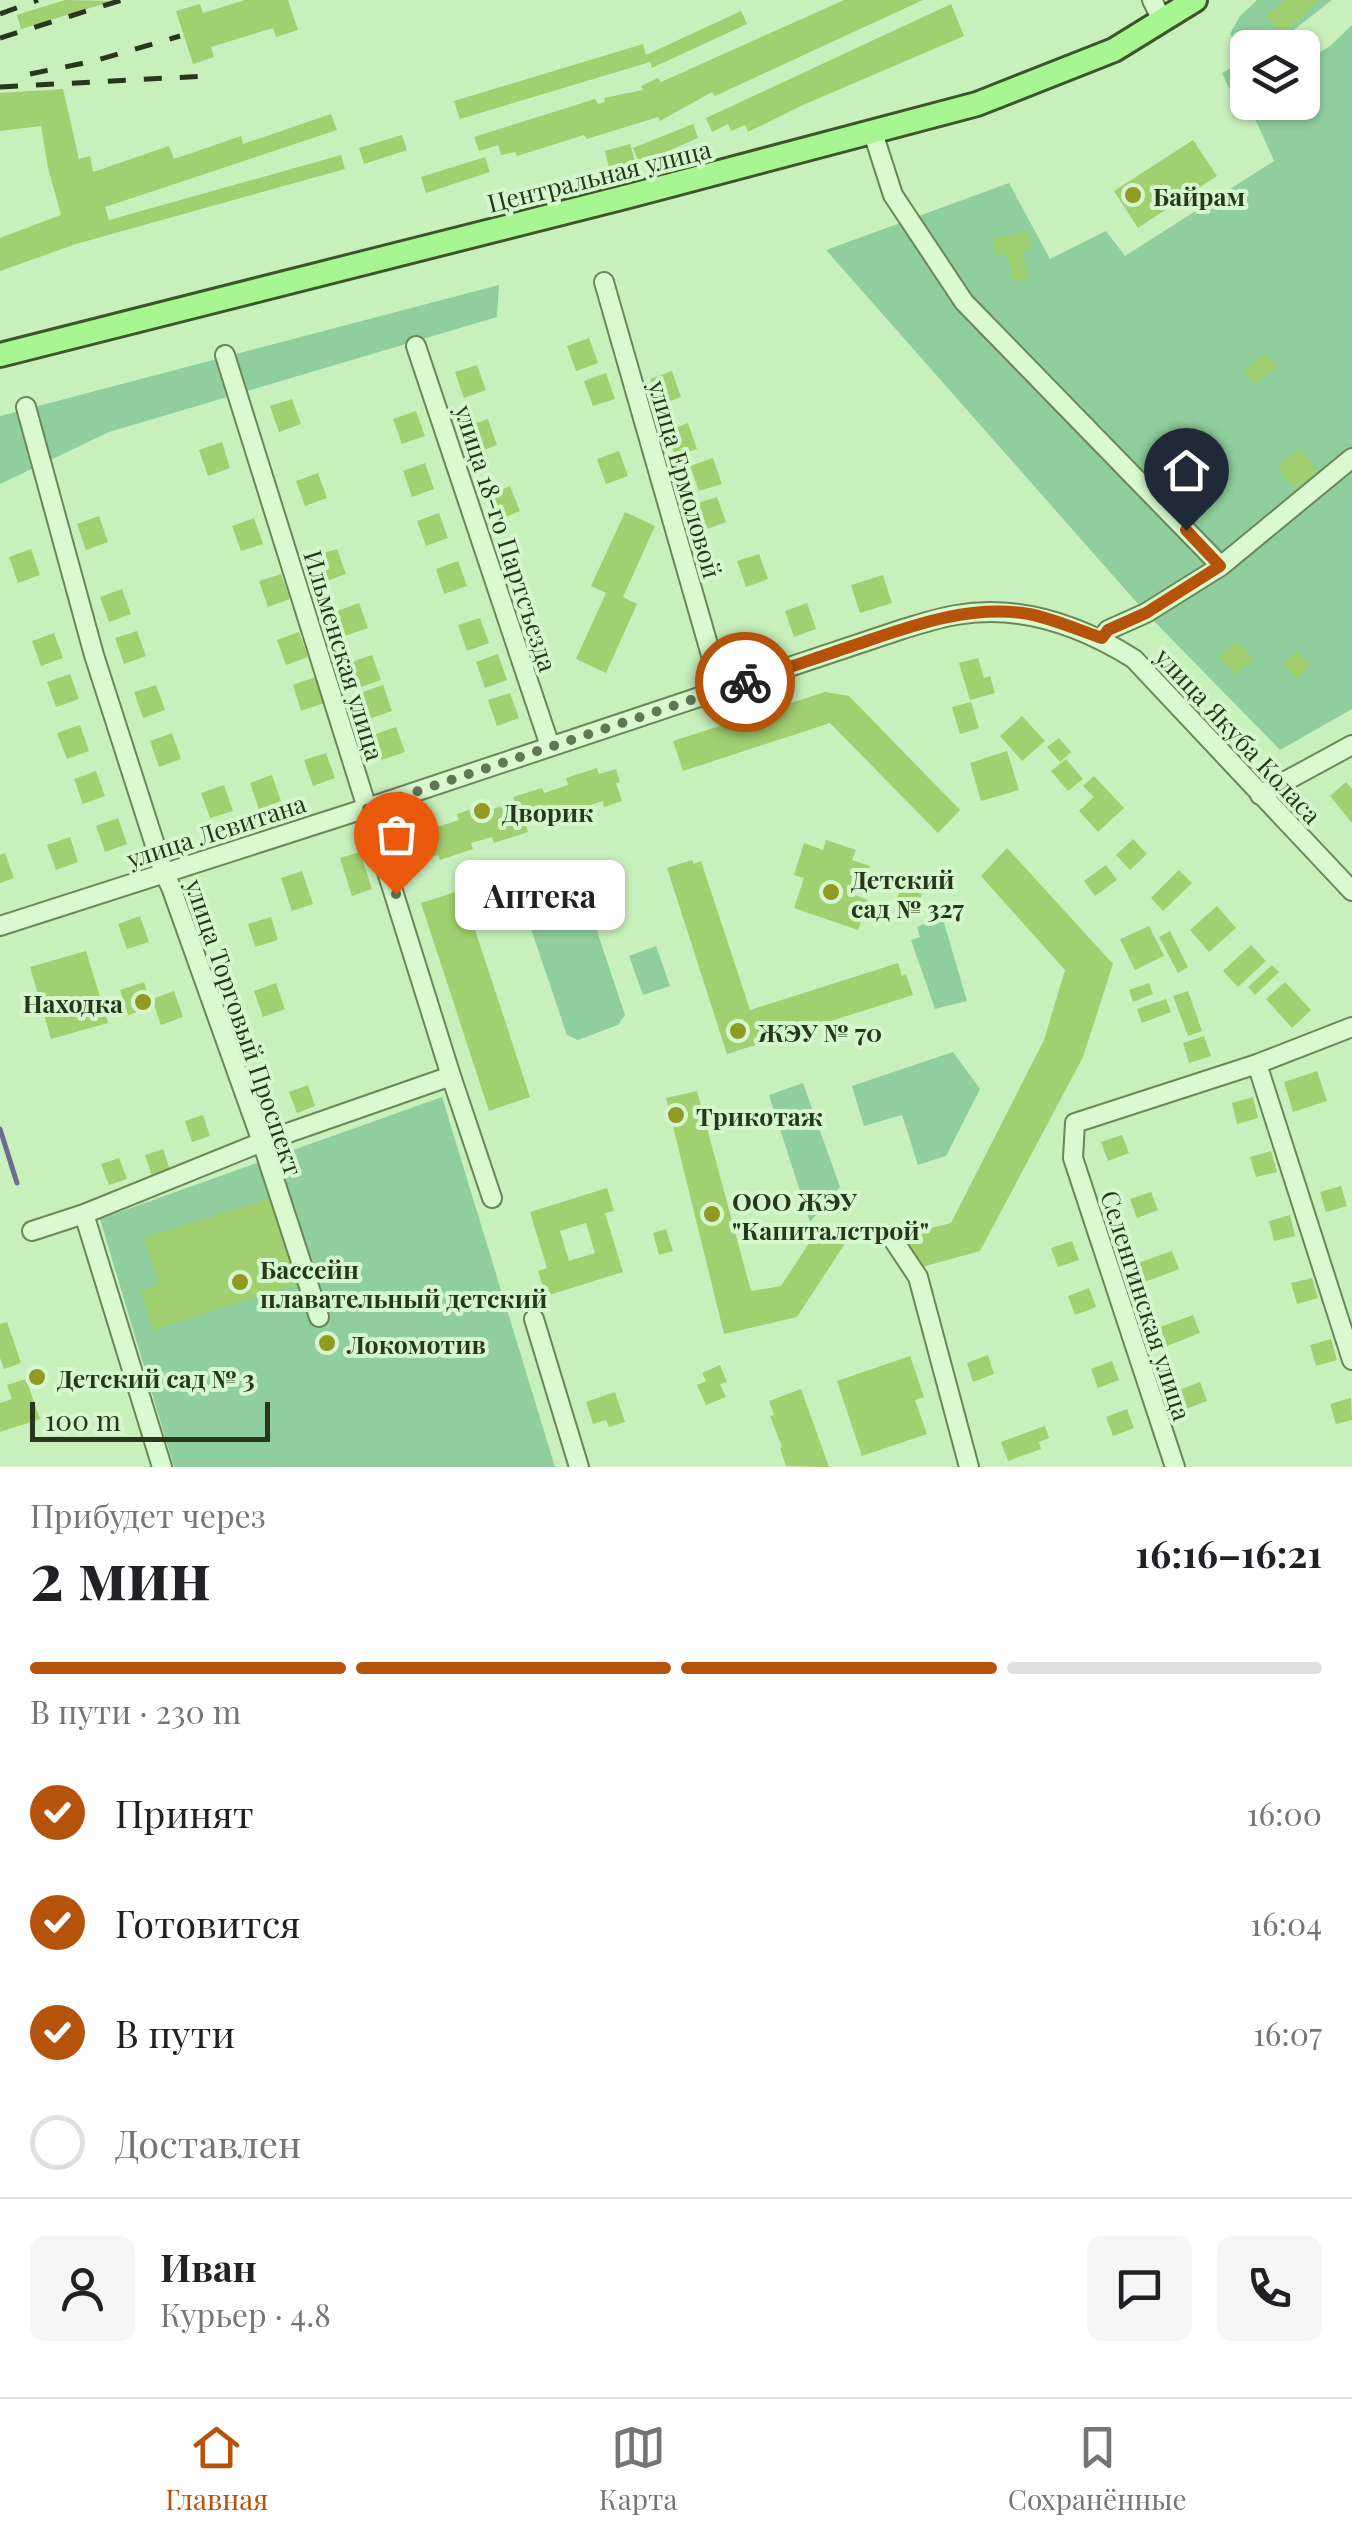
<!DOCTYPE html>
<html lang="ru">
<head>
<meta charset="utf-8">
<style>
	body { margin:0; font-family:"Playfair Display",serif; background:#f6f6f6; color:#202124; height:100vh; display:flex; flex-direction:column; font-size:38px; white-space:nowrap }
	* { box-sizing:border-box; margin:0 }
	p { font-size:32px; color:#757577 }
	.icon { flex:none; width:55px; height:55px; fill:none; stroke:currentColor; stroke-width:2; stroke-linecap:round; stroke-linejoin:round }
	.map { position:relative; height:1467px; overflow:hidden }
	.side { display:flex; flex-direction:column; background:#fff; flex:1 }
	.side>* { flex:none }
	.buttons { position:absolute; left:1230px; top:30px; display:grid; gap:20px }
	.buttons a { display:grid; place-items:center; width:90px; height:90px; border-radius:15px; background:#fff; box-shadow:0 2px 8px #0004; font-size:50px }
	.scale { position:absolute; left:30px; bottom:25px; width:240px; box-sizing:border-box; padding-left:10px; border:5px solid #27371b; border-top:0; font-size:28px; line-height:35px; white-space:nowrap; color:#27371b; -webkit-text-stroke:8px #d5f7cd; paint-order:stroke }
	.pin { position:absolute; display:grid; place-items:center; width:85px; height:85px; color:#fff; margin:-102px -42px; border-radius:50% 50% 50% 0; rotate:-45deg; box-shadow:0 0 10px #0007 }
	.pin .icon { rotate:45deg }
	.courier { position:absolute; display:grid; place-items:center; width:100px; height:100px; margin:-50px; border:8px solid #b45309; border-radius:50%; background:#fff; color:#222; box-shadow:0 2px 12px #0007 }
	.bubble { position:absolute; height:70px; border-radius:15px; background:#fff; box-shadow:0 2px 8px #0004; font-size:32px; font-weight:700; line-height:70px; text-align:center }
	.summary em { font-style:normal; font-weight:700 }
	.summary div { display:flex; flex-direction:column-reverse }
	.summary { display:flex; align-items:center; justify-content:space-between; height:170px; padding:0 30px }
	h1 { font-size:65px; font-weight:700; line-height:75px }
	.bar { display:grid; grid-template-columns:repeat(4,1fr); gap:15px 10px; align-content:center; height:120px; padding:0 30px }
	.bar i { height:12px; border-radius:8px; background:#e0e0e0 }
	.bar .on { background:#b45309 }
	.bar p { grid-column:span 4 }
	.line { display:flex; align-items:center; gap:25px; padding:0 30px; border-top:2px solid #e0e0e0 }
	.line div { flex:1 }
	.round { display:grid; place-items:center; flex:none; width:105px; height:105px; border-radius:15px; background:#f6f6f6 }
	ol { padding:0 30px; list-style:none }
	li { display:flex; align-items:center; gap:30px; height:110px }
	li p { margin-inline-start:auto }
	li .icon { padding:10px; border-radius:50%; background:#b45309; color:#fff; stroke-width:4 }
	li:last-child { color:#757577 }
	li i { width:55px; height:55px; border:5px solid #e0e0e0; border-radius:50% }
	.tabs { display:flex; justify-content:space-around; align-items:center; height:140px; border-top:2px solid #e0e0e0; background:#fff; font-size:28px; color:#757577 }
	.tabs a { display:grid; justify-items:center; gap:5px }
	.tabs .on { color:#b45309 }
	.map>svg:first-child { display:block }
</style>
</head>
<body>
<div class="map">
<svg width="1352" height="1467" viewBox="0 0 1352 1467">
	<rect width="100%" height="100%" fill="#c8f0bd"/>
	<path fill="#90ce9d" d="M1257,0h75l-60,47 -24,1 -1,26 -15,20 -10,-21 25,-14 -17,-25 10,-18z
		M1352,25v684l-72,41 -134,-137 -320,-363 183,-67 41,76 56,-28 19,25 149,-95 -26,-58 54,-1 1,-39 27,-17z
		M499,285l-2,32 -388,115 -109,52v-68z
		M574,901l15,6 36,108 -7,10 -40,15 -11,-5 -37,-109 9,-13z
		M942,916l25,85 -32,8 -24,-69 9,-3 -3,-10z
		M656,946l14,40 -27,9 -14,-39z
		M953,1052l27,37 -34,67 -28,9 -16,-50 -38,11 -12,-40z
		M803,1083l37,104 -30,35 -41,-127z
		M442,1097l113,370h-381l-74,-248z"/>
	<g fill="none" stroke-linecap="round" stroke-linejoin="round">
		<path stroke="#686e8e" stroke-width="5" d="M0,1129l17,54"/>
	</g>
	<path fill="#a0d070" fill-rule="evenodd" d="M65,0l48,1 -92,28 -4,-14z
		M245,0h43l10,30 -22,7 -3,-9 -62,19 3,10 -21,7 -17,-53 24,-7 3,9z
		M844,0h79l-208,96 -3,-4 -52,29 -2,-4 -71,22 -3,-4 -67,21 -2,-4 -14,3 -3,-10 -19,6 -5,-14 121,-38 3,5 7,-2 -1,-4 39,-8 -2,-4 17,-8 3,4z
		M1284,0h35l-37,34 -16,-18z
		M951,4l13,32 -161,69 -55,27 -3,-7 -14,6 -3,-7 -16,8 -6,-14z
		M741,11l6,13 -95,44 -2,-6 -190,57 -6,-18 189,-57 3,11z
		M63,89l16,70 11,-3 3,16 76,-26 5,13 67,-23 2,8 88,-30 6,16 -232,77 4,13 232,-65 4,14 -269,75 -76,27v-33l61,-23 -13,-47 -7,-42 -41,5v-38z
		M693,124l5,14 -50,22 -1,-2 -9,3 -5,-13z
		M402,135l5,15 -43,14 -5,-16z
		M1193,140l24,36 -79,52 -24,-37z
		M630,144l5,17 -26,7 -4,-17z
		M485,157l5,15 -64,21 -5,-16z
		M1028,231l4,17 -10,2 6,28 -15,3 -6,-27 -10,2 -4,-17z
		M589,338l9,25 -22,8 -9,-25z
		M1265,353l12,14 -22,18 -11,-14z
		M477,365l9,25 -22,8 -9,-26z
		M672,371l9,26 -22,8 -9,-26z
		M606,373l9,26 -22,7 -9,-25z
		M292,399l9,25 -22,8 -9,-26z
		M416,411l9,25 -23,8 -9,-25z
		M488,419l9,26 -22,8 -9,-26z
		M688,423l9,26 -22,7 -9,-25z
		M222,442l8,26 -22,8 -9,-26z
		M1300,448l17,23 -6,4 6,7 -11,9 -6,-9 -7,6 -16,-22z
		M619,451l9,25 -22,8 -9,-25z
		M713,458l9,26 -23,7 -9,-25z
		M425,463l9,26 -22,8 -9,-26z
		M318,473l9,25 -22,8 -9,-25z
		M510,486l10,25 -22,9 -10,-25z
		M717,497l9,25 -22,8 -9,-26z
		M625,512l30,14 -32,71 14,7 -31,69 -30,-14 30,-66 -15,-7z
		M439,513l9,25 -22,8 -9,-25z
		M99,516l9,26 -22,8 -9,-26z
		M254,518l9,26 -22,7 -9,-25z
		M31,549l9,26 -22,8 -9,-26z
		M337,549l9,25 -22,8 -9,-26z
		M759,554l9,25 -22,8 -9,-26z
		M458,561l9,25 -23,8 -8,-25z
		M281,574l9,25 -22,8 -9,-26z
		M883,575l9,28 -32,10 -9,-28z
		M122,589l9,25 -22,8 -9,-25z
		M359,603l9,25 -23,8 -8,-25z
		M807,603l9,26 -22,8 -9,-26z
		M480,618l9,25 -22,8 -9,-26z
		M137,631l9,25 -22,8 -9,-26z
		M299,632l9,25 -22,8 -9,-25z
		M54,633l9,25 -22,8 -9,-25z
		M1236,641l17,17 -17,17 -17,-18z
		M1296,651l14,14 -13,13 -13,-14z
		M498,654l9,26 -22,8 -9,-26z
		M372,655l9,25 -23,8 -9,-25z
		M978,658l6,20 6,-2 5,17 -25,7 -11,-37z
		M70,674l9,25 -23,8 -9,-25z
		M315,677l9,26 -23,8 -8,-26z
		M156,685l9,25 -22,8 -9,-26z
		M383,685l9,26 -23,8 -9,-26z
		M825,692l24,4 111,114 -22,23 -108,-110 -147,48 -10,-30z
		M510,693l9,25 -22,8 -9,-26z
		M971,702l8,26 -19,6 -8,-27z
		M1022,716l23,25 -23,20 -22,-25z
		M80,725l9,26 -22,8 -10,-26z
		M396,727l9,25 -23,8 -9,-25z
		M172,733l9,26 -22,8 -9,-26z
		M1059,738l12,14 -11,10 -13,-15z
		M1007,751l12,39 -38,11 -11,-38z
		M326,753l9,25 -22,8 -9,-26z
		M1066,759l17,20 -15,12 -17,-20z
		M597,768l2,6 17,-5 4,13 -4,1 6,18 -18,6 -1,-6 -22,7 2,6 -33,11 -2,-5 -22,6 2,6 -34,11 -2,-6 -21,6 2,6 -33,11 -2,-5 -22,7 1,5 -16,5 -6,-18 -4,1 -4,-13 17,-5 -2,-6 30,-10 2,7 25,-8 -2,-6 30,-10 2,6 26,-8 -2,-5 29,-9 2,5 24,-8 -2,-7z
		M96,771l9,25 -22,8 -9,-25z
		M272,775l9,26 -22,8 -9,-26z
		M1094,776l30,32 -26,24 -19,-21 15,-14 -11,-11z
		M1346,782l6,7v34l-22,-27z
		M224,785l9,26 -23,7 -9,-25z
		M118,818l9,26 -22,8 -9,-26z
		M70,837l8,25 -22,8 -9,-25z
		M1133,839l14,15 -17,16 -14,-15z
		M826,840l30,10 -4,10 18,6 -9,26 -4,-1 -2,4 13,5 -10,30 -64,-22 10,-30 -10,-3 10,-32 19,7z
		M1007,848l106,116 -30,93 -103,194 -65,18 -10,-34 46,-12 93,-183 21,-70 -84,-94z
		M360,852l12,37 -20,7 -12,-38z
		M5,853l9,25 -14,5v-28z
		M692,860l2,4 7,-3 49,149 148,-47 4,13 4,-2 7,21 -186,59 -60,-186z
		M1106,865l11,15 -22,16 -11,-15z
		M1179,870l13,13 -29,28 -12,-13z
		M302,871l11,33 -21,7 -11,-33z
		M902,886l20,8 -8,19 -20,-8z
		M462,890l68,207 -41,14 -68,-208z
		M1217,906l19,22 -27,24 -19,-22z
		M140,916l9,26 -22,7 -9,-25z
		M271,917l7,23 -23,7 -7,-23z
		M1149,926l15,30 -29,14 -15,-31z
		M1170,931l18,36 -10,6 -19,-36z
		M1251,945l15,16 -28,26 -15,-16z
		M86,951l22,72 -57,16 -21,-72z
		M1272,965l7,7 -24,23 -7,-8z
		M144,982l8,25 -24,8 -8,-25z
		M1285,982l26,28 -19,18 -26,-29z
		M276,983l9,26 -22,8 -9,-26z
		M1149,983l4,11 -20,8 -4,-12z
		M174,991l9,26 -22,8 -9,-26z
		M1188,991l14,40 -14,5 -15,-40z
		M1166,999l5,13 -29,11 -5,-14z
		M1204,1036l7,20 -22,7 -6,-20z
		M1317,1071l10,30 -34,11 -9,-30z
		M308,1085l7,21 -18,7 -8,-21z
		M697,1091l54,200 30,-5 41,-63 22,22 -47,72 -73,17 -58,-236z
		M1253,1097l5,21 -21,6 -5,-21z
		M203,1115l7,21 -18,6 -7,-21z
		M1122,1135l7,18 -21,8 -7,-19z
		M163,1149l7,21 -18,6 -7,-21z
		M1271,1151l6,21 -21,5 -6,-20z
		M119,1158l8,21 -18,6 -8,-21z
		M1341,1186l6,20 -21,6 -6,-20z
		M607,1188l7,23 -9,2 18,59 -77,24 -8,-25 9,-3 -17,-56zM586,1223l9,30 -26,8 -9,-30z
		M1151,1192l7,18 -21,8 -7,-19z
		M274,1197l27,86 -148,47 -12,-39 18,-6 -15,-47z
		M1290,1215l5,21 -21,5 -5,-20z
		M666,1229l7,22 -14,4 -6,-22z
		M1072,1241l7,19 -21,7 -7,-19z
		M1172,1251l7,18 -34,13 -7,-19z
		M1312,1278l6,20 -21,6 -6,-21z
		M1089,1288l7,19 -21,8 -7,-19z
		M1193,1315l7,18 -33,13 -7,-19z
		M7,1322l14,41 -17,6 -4,-11v-34z
		M1331,1339l6,21 -21,6 -6,-21z
		M988,1355l6,19 -21,8 -6,-19z
		M910,1356l14,41 -9,3 12,34 -65,22 -25,-75z
		M1112,1361l7,19 -21,8 -7,-19z
		M720,1365l7,17 -7,2 6,13 -20,8 -9,-20 9,-4 -4,-8z
		M26,1379l14,40 -40,13v-29l12,-4 -5,-14z
		M1200,1382l7,19 -21,8 -7,-19z
		M801,1389l28,78 -43,-1 -6,-18 2,-1 -12,-31 4,-1 -5,-14z
		M615,1392l10,30 -16,5 -3,-7 -13,4 -7,-22z
		M1351,1398l1,22 -16,4 -6,-20z
		M1127,1409l7,19 -21,8 -7,-19z
		M1045,1426l4,12 -10,4 2,7 -33,12 -7,-19z"/>
	<g fill="none" stroke-linecap="round" stroke-linejoin="round">
		<defs>
			<path id="minor" d="M1152,0l10,20
				M873,133l20,62 71,107 257,264
				M604,282l117,408
				M416,346l134,400
				M225,355l226,721 41,122
				M26,407l68,248 70,218 7,14 91,255 57,175
				M1102,638l6,-8 38,-17 75,-47 131,-108
				M1260,795l92,-50
				M0,926l367,-118 536,-179c17,-5 35,-11 53,-14 64,-11 124,10 178,44l218,232
				M1257,1064l95,296
				M84,1214l78,253
				M32,1231l52,-17 178,-72 189,-66
				M892,1238l26,39 51,190
				M534,1319l45,148
				M1175,1467l-102,-309 2,-35 182,-59 95,-37"/>
			<path id="major" d="M0,355l629,-159 348,-92 137,-54 81,-50"/>
		</defs>
		<use href="#minor" stroke="#698855" stroke-width="22"/>
		<use href="#major" stroke="#3d552a" stroke-width="28"/>
		<use href="#minor" stroke="#d9fad0" stroke-width="18"/>
		<use href="#major" stroke="#a8f691" stroke-width="22"/>
		<path stroke="#27371b" stroke-width="5" stroke-dasharray="18 18" stroke-linecap="butt" d="M0,14l38,-14
			M0,38l122,-38
			M30,74l64,-13 86,-25
			M0,87l206,-11"/>
	</g>
	<g fill="none" stroke-linecap="round" stroke-linejoin="round">
		<path stroke="#5f7854" stroke-width="10" stroke-dasharray="0 18" d="M396,894l-29,-86 378,-126"/>
		<path stroke="#b45309" stroke-width="12" d="M745,682c37,-12 74,-25 110,-37 56,-19 114,-41 174,-31 25,5 49,16 73,24l6,-8 38,-17 74,-47 -34,-36"/>
	</g>
	<g fill="#919a22" stroke="#d5f7cd" stroke-width="4">
		<circle cx="1133" cy="195" r="10"/>
		<circle cx="482" cy="811" r="10"/>
		<circle cx="831" cy="892" r="10"/>
		<circle cx="143" cy="1002" r="10"/>
		<circle cx="738" cy="1031" r="10"/>
		<circle cx="676" cy="1115" r="10"/>
		<circle cx="712" cy="1214" r="10"/>
		<circle cx="240" cy="1282" r="10"/>
		<circle cx="327" cy="1343" r="10"/>
		<circle cx="37" cy="1377" r="10"/>
	</g>
	<g text-anchor="middle" dominant-baseline="central" stroke-width="8" stroke-linejoin="round" paint-order="stroke">
		<g font-size="25" fill="#27371b" stroke="#d5f7cd">
			<text transform="translate(599 175) rotate(-14)">Центральная улица</text>
			<text transform="translate(686 479) rotate(74)">улица Ермоловой</text>
			<text transform="translate(507 538) rotate(72)">улица 18-го Партсъезда</text>
			<text transform="translate(345 655) rotate(73)">Ильменская улица</text>
			<text transform="translate(1239 735) rotate(47)">улица Якуба Коласа</text>
			<text transform="translate(216 830) rotate(-18)">улица Левитана</text>
			<text transform="translate(245 1027) rotate(71)">улица Торговый Проспект</text>
			<text transform="translate(1147 1305) rotate(72)">Селенгинская улица</text>
		</g>
		<g font-size="25" font-weight="bold" fill="#27371b" stroke="#d5f7cd" text-anchor="start">
			<text x="1153" y="195">Байрам</text>
			<text x="502" y="811">Дворик</text>
			<text x="851" y="878">Детский<tspan x="851" dy="29">сад № 327</tspan></text>
			<text x="123" y="1002" text-anchor="end">Находка</text>
			<text x="758" y="1031">ЖЭУ № 70</text>
			<text x="696" y="1115">Трикотаж</text>
			<text x="732" y="1200">ООО ЖЭУ<tspan x="732" dy="29">"Капиталстрой"</tspan></text>
			<text x="260" y="1268">Бассейн<tspan x="260" dy="29">плавательный детский</tspan></text>
			<text x="347" y="1343">Локомотив</text>
			<text x="57" y="1377">Детский сад № 3</text>
		</g>
	</g>
</svg>
<div class="buttons">
<a><svg class="icon" aria-label="layers" viewBox="0 0 24 24"><path d="M12 4l9 5-9 5-9-5zM3 14l9 5 9-5"/></svg></a>
</div>
<div class="scale">100 m</div>
<div class="pin" style="left:396px;top:894px;background:#ea580c"><svg class="icon" aria-label="bag" viewBox="0 0 24 24"><path d="M5 8h14l-1 12H6zM9 8a3 3 0 0 1 6 0"/></svg></div>
<div class="pin" style="left:1186px;top:530px;background:#1f2937"><svg class="icon" aria-label="home" viewBox="0 0 24 24"><path d="M3 11l9-7 9 7M6 9v11h12V9"/></svg></div>
<div class="courier" style="left:745px;top:682px"><svg class="icon" aria-label="bike" viewBox="0 0 24 24"><circle cx="6" cy="16" r="4"/><circle cx="18" cy="16" r="4"/><path d="M6 16l4-8h5l3 8M10 8l3 8H6M13 5h3"/></svg></div>
<div class="bubble" style="left:455px;top:860px;width:170px">Аптека</div>
</div>
<section class="side">
<div class="summary"><div><h1>2 мин</h1><p>Прибудет через</p></div><em>16:16–16:21</em></div>
<div class="bar"><i class="on"></i><i class="on"></i><i class="on"></i><i></i><p>В пути · 230 m</p></div>
<ol>
<li><svg class="icon" aria-label="check" viewBox="0 0 24 24"><path d="M5 12l5 5 9-10"/></svg>Принят<p>16:00</p></li>
<li><svg class="icon" aria-label="check" viewBox="0 0 24 24"><path d="M5 12l5 5 9-10"/></svg>Готовится<p>16:04</p></li>
<li><svg class="icon" aria-label="check" viewBox="0 0 24 24"><path d="M5 12l5 5 9-10"/></svg>В пути<p>16:07</p></li>
<li><i></i>Доставлен</li>
</ol>
<div class="line" style="height:180px"><a class="round"><svg class="icon" aria-label="person" viewBox="0 0 24 24"><circle cx="12" cy="8" r="4"/><path d="M4 21q1-7 8-7t8 7"/></svg></a><div><b>Иван</b><p>Курьер · 4.8</p></div><a class="round"><svg class="icon" aria-label="chat" viewBox="0 0 24 24"><path d="M4 5h16v11H9l-5 4z"/></svg></a><a class="round"><svg class="icon" aria-label="phone" viewBox="0 0 24 24"><path d="M5 4h4l2 5-3 2q2 4 5 5l2-3 5 2v4C11 20 4 13 5 4z"/></svg></a></div>
</section>
<nav class="tabs">
<a class="on"><svg class="icon" aria-label="home" viewBox="0 0 24 24"><path d="M3 11l9-7 9 7M6 9v11h12V9"/></svg>Главная</a>
<a><svg class="icon" aria-label="map" viewBox="0 0 24 24"><path d="M3 6l6-2 6 2 6-2v14l-6 2-6-2-6 2zM9 4v14M15 6v14"/></svg>Карта</a>
<a><svg class="icon" aria-label="saved" viewBox="0 0 24 24"><path d="M7 4h10v16l-5-4-5 4z"/></svg>Сохранённые</a>
</nav>
</body>
</html>
